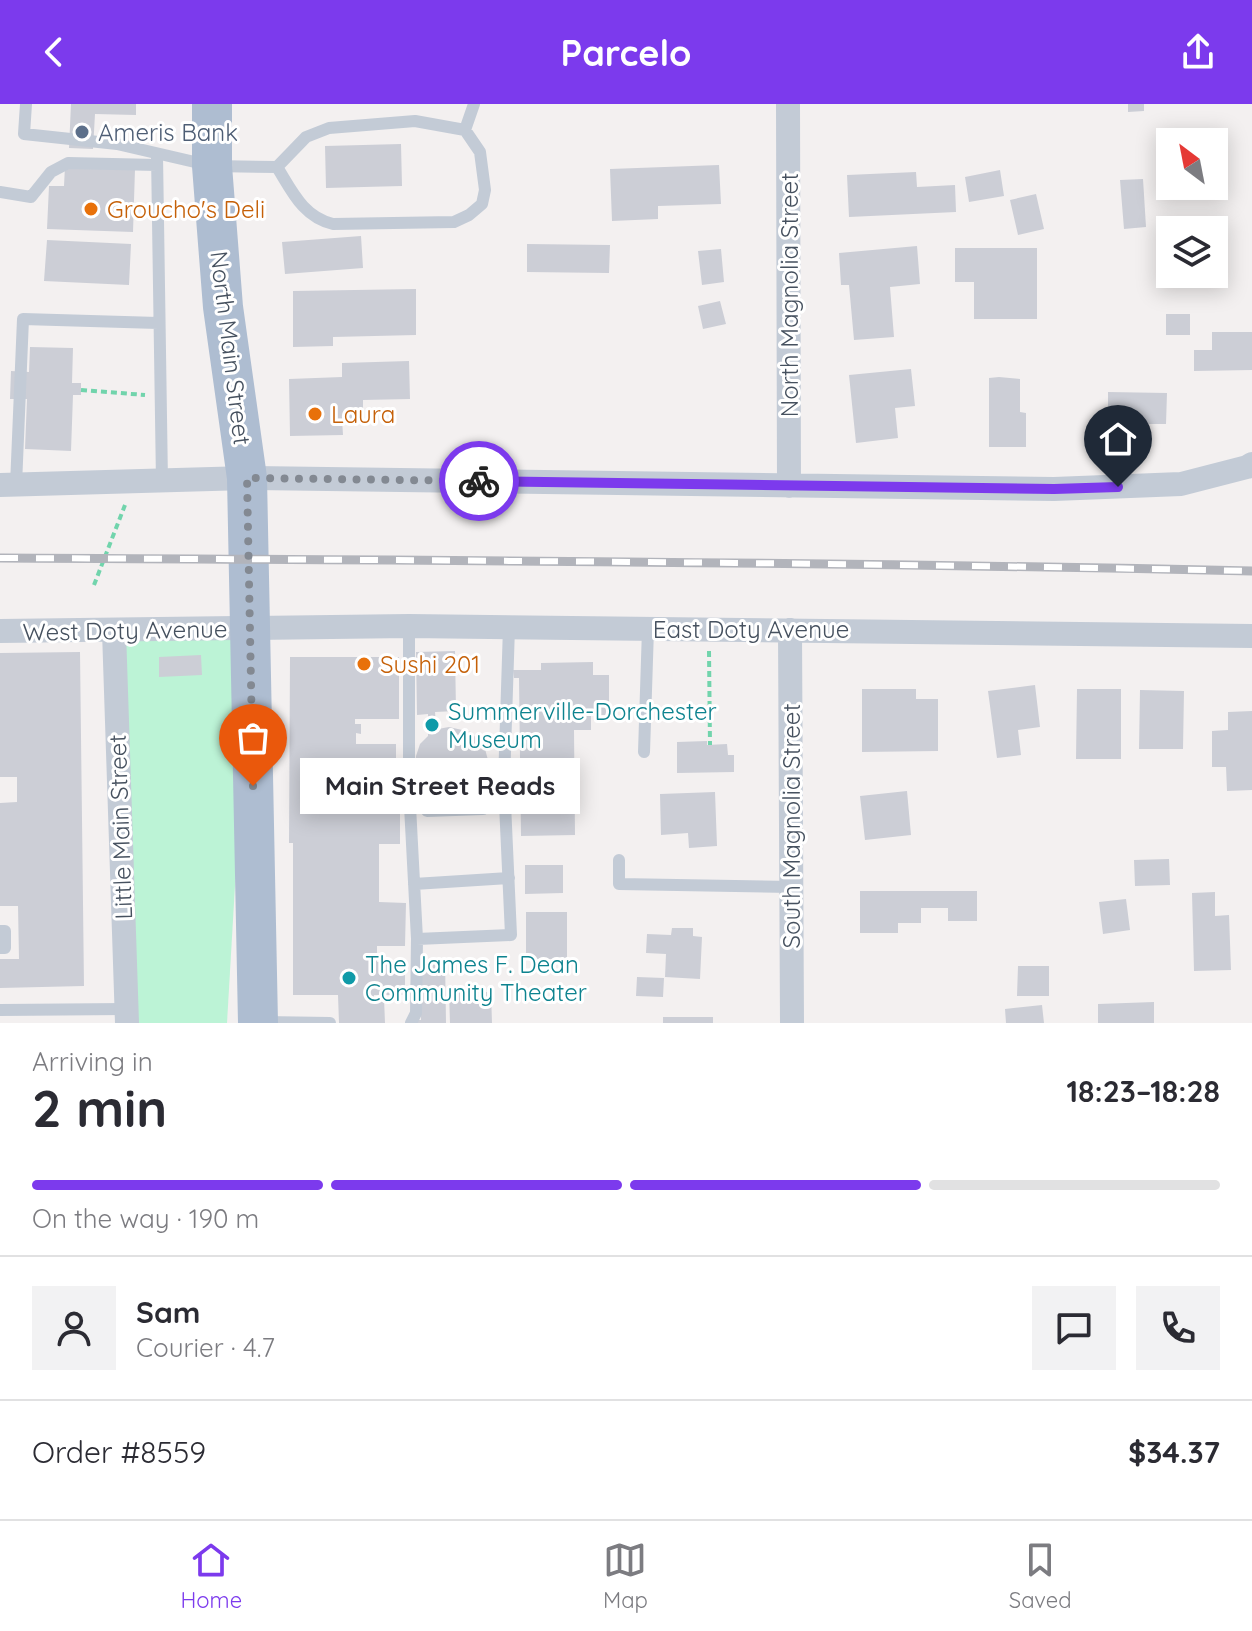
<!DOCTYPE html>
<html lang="en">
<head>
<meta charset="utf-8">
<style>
	body { margin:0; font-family:Quicksand,sans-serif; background:#f2f2f3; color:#2b2b33; height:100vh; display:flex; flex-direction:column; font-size:30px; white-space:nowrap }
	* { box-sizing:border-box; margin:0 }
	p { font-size:26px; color:#7c7c81 }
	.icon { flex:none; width:44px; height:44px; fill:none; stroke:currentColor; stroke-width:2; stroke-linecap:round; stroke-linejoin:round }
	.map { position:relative; height:919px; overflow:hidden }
	.sheet { display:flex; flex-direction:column; background:#fff; flex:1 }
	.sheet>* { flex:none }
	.needle { width:52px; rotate:328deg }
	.controls { position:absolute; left:1156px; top:24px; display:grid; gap:16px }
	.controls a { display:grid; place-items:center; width:72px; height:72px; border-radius:0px; background:#fff; box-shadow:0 4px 20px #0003; font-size:40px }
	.pin { position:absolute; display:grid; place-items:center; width:68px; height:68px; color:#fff; margin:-82px -34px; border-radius:50% 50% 50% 0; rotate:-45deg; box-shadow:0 0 8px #0007 }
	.pin .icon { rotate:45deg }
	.courier { position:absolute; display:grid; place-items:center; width:80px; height:80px; margin:-40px; border:6px solid #7c3aed; border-radius:50%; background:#fff; color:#222; box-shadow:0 2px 10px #0007 }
	.bubble { position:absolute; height:56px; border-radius:0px; background:#fff; box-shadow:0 4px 20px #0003; font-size:26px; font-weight:700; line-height:56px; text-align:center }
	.head em { font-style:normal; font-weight:700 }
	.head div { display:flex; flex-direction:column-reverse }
	.head { display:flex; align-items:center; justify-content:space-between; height:136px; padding:0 32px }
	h1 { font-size:52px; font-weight:700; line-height:60px }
	.bar { display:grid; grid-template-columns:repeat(4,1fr); gap:12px 8px; align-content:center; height:96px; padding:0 32px }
	.bar i { height:10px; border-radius:6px; background:#e1e1e2 }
	.bar .selected { background:#7c3aed }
	.bar p { grid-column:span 4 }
	.line { display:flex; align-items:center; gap:20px; padding:0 32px; border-top:2px solid #e1e1e2 }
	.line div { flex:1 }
	.round { display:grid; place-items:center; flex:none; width:84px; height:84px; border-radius:0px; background:#f2f2f3 }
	header { display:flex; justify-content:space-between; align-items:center; height:104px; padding:0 32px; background:#7c3aed; color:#fff; font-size:36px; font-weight:700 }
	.tab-bar { display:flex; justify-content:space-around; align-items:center; height:112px; border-top:2px solid #e1e1e2; background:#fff; font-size:22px; color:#7c7c81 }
	.tab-bar a { display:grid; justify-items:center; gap:4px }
	.tab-bar .selected { color:#7c3aed }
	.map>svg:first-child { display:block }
</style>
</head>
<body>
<header><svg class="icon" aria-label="back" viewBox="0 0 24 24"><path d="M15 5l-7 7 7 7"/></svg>Parcelo<svg class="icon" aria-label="share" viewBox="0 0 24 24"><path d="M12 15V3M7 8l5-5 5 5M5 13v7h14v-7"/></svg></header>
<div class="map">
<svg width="1252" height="919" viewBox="0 0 1252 919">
	<rect width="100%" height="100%" fill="#f3f0f0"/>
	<path fill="#bcf3d6" d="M250,524l-23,395h-93l-20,-392z"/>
	<path fill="#ccced6" d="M71,0h65v11l-41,-1 -2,35 -24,-1z
		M1128,0h16v7l-16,1z
		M401,40l1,42 -76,2 -1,-42z
		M719,61l2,39 -63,2v13l-46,2 -2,-52z
		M65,62l70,3 -2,63 -86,-3 2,-43h15z
		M1000,66l4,26 -35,6 -4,-25z
		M916,68l1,15 38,-2 1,27 -107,5 -2,-42z
		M1143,75l3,48 -22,2 -4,-49z
		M1036,90l8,35 -26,6 -8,-35z
		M361,132l2,32 -78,6 -3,-32z
		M47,136l84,4 -2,41 -85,-4z
		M527,140l83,1 -1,28 -82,-1z
		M917,142l3,38 -30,3 4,50 -40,3 -5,-55h-8l-2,-32z
		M955,144h82v71h-63v-37h-19z
		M721,145l3,33 -22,3 -4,-34z
		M416,185v46l-83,2v9l-40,1v-56z
		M720,197l6,23 -23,5 -5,-23z
		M1166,210h24v21h-24z
		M1212,228h40v38l-58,1v-21h18z
		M30,243l43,1 -1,35h9v12h-8l-2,56 -46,-2 2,-50h-17l1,-28 18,1z
		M409,257l1,38 -47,1v19h-21l1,16 -53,1 -1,-57 53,-2v-14z
		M911,265l4,37 -20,2 3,30 -42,5 -7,-68z
		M999,273l21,2v33l6,1v34h-37v-69z
		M1108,288l59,1 -1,31h-58z
		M455,547l1,60 -21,1 1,12 2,5 11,-2 22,5 14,17 3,11 -6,23 -8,9 -11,6 -13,1 -12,-2 -11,-7 -8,-9 -4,-12 1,-13 4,-12 8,-8v-22l-11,1 -1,-63z
		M80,548l4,334 -84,2v-29h19l-1,-53h-18v-103l17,-1v-25h-17v-124z
		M201,551l1,20 -43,2v-20z
		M290,553h109v62h-44v5h6v10l-5,-1v11h40v25h-37v21l27,1v13h14v40h-21v58l27,1 -1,43h-28v16l28,-1v34h-31v4l10,-1 1,25h-46l-1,-28h-45v-152h-4z
		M593,558v13h16v40h-18v15h-17l1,105 -54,1 -2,-158h-5l-1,-8h28v-7z
		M1035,581l5,42 -22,3 3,25 -24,3 -9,-67z
		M862,585h54v10h22v52l-76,1z
		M1077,585h44v70h-45z
		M1140,586l44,1 -1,58h-44z
		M1252,607v79l-25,1 -1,-24h-14v-36l16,-1v-18z
		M707,637v4l20,-1 1,11h6v17l-57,1v-31z
		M907,687l4,44 -46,5 -5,-44z
		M715,688l2,54 -28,2 -1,-15 -27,2 -1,-41z
		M1169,755l1,26 -35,1 -1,-26z
		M525,761h38v28l-38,1z
		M860,787h117v30h-29v-13h-27v15h-23v10h-38z
		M1215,788v24l14,-1 2,55 -37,1 -2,-78z
		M1126,795l4,31 -27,4 -4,-32z
		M526,808h41v47h-41z
		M672,824h21v8l9,1 -2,42 -35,-2 1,-23 -20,-1 1,-19 24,1z
		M445,855l1,64h-32l1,-3h6l-1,-60z
		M1018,862h31v30h-32z
		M637,873l27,1 -1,19 -27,-1z
		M449,888h42l1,31h-42z
		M1154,898v21h-56v-19z
		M1042,901l2,18h-38l-1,-14z
		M663,913h50v6h-50z"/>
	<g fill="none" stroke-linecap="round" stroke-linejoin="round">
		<path stroke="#71d4ac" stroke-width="4" stroke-dasharray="6 4" stroke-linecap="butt" d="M81,286l64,5
			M94,481l31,-80
			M709,547l1,94"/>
		<path stroke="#c3cbd6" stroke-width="12" d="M26,0l-2,30 93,10 95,22 65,1 29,-30 23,-9 86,-7 50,9 15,22 5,38 -3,14 -13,11 -15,7 -121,2c-30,-7 -41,-33 -56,-57
			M465,26l9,-26
			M157,51l5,327
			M0,88l31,5 20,-25 17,-9 89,2
			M16,381l7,-166 135,4
			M409,522v157l18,28 56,-2 21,-27 5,-155
			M644,648l4,-123
			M409,683l8,152 94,-4 -7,-153
			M619,756v24l173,3
			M414,780l95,-6
			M0,827h5v17h-5
			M0,906l126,-1
			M263,918l67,1
			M411,919l5,-10 1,-74"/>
		<path stroke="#c3cbd6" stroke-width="24" d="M788,0l1,382
			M0,381l247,-7 807,11 127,-5 66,-17 5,-3
			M790,526l2,393
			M0,527l409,-5 843,10
			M114,527l13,392"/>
		<path stroke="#aebdd1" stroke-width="40" d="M212,0v62l11,141 24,171 11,545"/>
		<defs>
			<path id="rail" d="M0,454c417,2 835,4 1252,13"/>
		</defs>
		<use href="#rail" stroke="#b2b4bb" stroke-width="9"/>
		<use href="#rail" stroke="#fff" stroke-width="6" stroke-dasharray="18" stroke-linecap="butt"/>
	</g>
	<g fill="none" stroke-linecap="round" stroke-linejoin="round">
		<path stroke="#838992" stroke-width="8" stroke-dasharray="0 14.4" d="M253,682l-6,-308 232,3"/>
		<path stroke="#7c3aed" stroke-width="10" d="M479,377l575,8 64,-2"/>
	</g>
	<circle fill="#5c6f8a" stroke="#fff" stroke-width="3" cx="82" cy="28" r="8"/>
	<g fill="#e8710a" stroke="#fff" stroke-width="3">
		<circle cx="91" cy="105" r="8"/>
		<circle cx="315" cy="310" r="8"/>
		<circle cx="364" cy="560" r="8"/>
	</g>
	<g fill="#0f9aa8" stroke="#fff" stroke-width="3">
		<circle cx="432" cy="621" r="8"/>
		<circle cx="349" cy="874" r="8"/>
	</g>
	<g text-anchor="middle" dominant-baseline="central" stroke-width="6" stroke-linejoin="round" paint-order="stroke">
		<g font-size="24" fill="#4e5e75" stroke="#fff" text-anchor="start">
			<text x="98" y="28">Ameris Bank</text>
		</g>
		<g font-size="24" fill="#c56008" stroke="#fff" text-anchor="start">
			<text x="107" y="105">Groucho's Deli</text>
			<text x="331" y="310">Laura</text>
			<text x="380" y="560">Sushi 201</text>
		</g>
		<g font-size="24" fill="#46515f" stroke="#fff">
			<text transform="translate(789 191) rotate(-90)">North Magnolia Street</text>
			<text transform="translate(231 244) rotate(83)">North Main Street</text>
			<text x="751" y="525">East Doty Avenue</text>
			<text transform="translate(125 526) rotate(-1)">West Doty Avenue</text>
			<text transform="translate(791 722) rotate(-90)">South Magnolia Street</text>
			<text transform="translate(120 723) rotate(-92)">Little Main Street</text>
		</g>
		<g font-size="24" fill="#0d838f" stroke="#fff" text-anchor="start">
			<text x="448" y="607">Summerville-Dorchester<tspan x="448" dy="28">Museum</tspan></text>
			<text x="365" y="860">The James F. Dean<tspan x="365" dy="28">Community Theater</tspan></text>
		</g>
	</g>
</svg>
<div class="controls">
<a><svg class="needle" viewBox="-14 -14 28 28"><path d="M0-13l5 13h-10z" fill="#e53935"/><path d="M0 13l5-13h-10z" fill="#7c7c81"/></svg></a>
<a><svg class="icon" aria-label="layers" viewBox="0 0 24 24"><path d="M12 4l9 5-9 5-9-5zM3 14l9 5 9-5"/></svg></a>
</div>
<div class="pin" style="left:253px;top:682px;background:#ea580c"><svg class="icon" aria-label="bag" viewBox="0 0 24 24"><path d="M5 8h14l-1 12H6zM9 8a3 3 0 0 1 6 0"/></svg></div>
<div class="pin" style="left:1118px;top:383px;background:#1f2937"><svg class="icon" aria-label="home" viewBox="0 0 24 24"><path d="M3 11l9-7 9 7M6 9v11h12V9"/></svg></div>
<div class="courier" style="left:479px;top:377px"><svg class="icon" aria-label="bike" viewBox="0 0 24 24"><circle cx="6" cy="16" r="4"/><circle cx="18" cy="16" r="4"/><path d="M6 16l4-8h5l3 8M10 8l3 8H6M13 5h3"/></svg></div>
<div class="bubble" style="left:300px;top:654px;width:280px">Main Street Reads</div>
</div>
<section class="sheet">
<div class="head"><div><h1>2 min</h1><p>Arriving in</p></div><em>18:23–18:28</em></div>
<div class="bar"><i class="selected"></i><i class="selected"></i><i class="selected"></i><i></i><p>On the way · 190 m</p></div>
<div class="line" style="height:144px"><a class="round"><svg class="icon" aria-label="person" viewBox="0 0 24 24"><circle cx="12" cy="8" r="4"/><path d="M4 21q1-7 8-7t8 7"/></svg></a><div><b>Sam</b><p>Courier · 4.7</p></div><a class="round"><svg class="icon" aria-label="chat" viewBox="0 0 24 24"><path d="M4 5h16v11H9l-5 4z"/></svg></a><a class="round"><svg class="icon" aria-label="phone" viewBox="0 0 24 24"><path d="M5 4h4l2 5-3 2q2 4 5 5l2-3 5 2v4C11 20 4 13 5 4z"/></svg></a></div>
<div class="line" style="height:104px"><div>Order #8559</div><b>$34.37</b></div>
</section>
<nav class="tab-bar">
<a class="selected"><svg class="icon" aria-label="home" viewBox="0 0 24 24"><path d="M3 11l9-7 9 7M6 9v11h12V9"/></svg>Home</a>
<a><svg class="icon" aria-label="map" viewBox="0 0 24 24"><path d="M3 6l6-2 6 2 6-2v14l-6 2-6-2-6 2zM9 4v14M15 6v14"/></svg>Map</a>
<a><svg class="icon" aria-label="saved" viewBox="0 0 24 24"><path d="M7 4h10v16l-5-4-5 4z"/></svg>Saved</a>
</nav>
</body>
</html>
